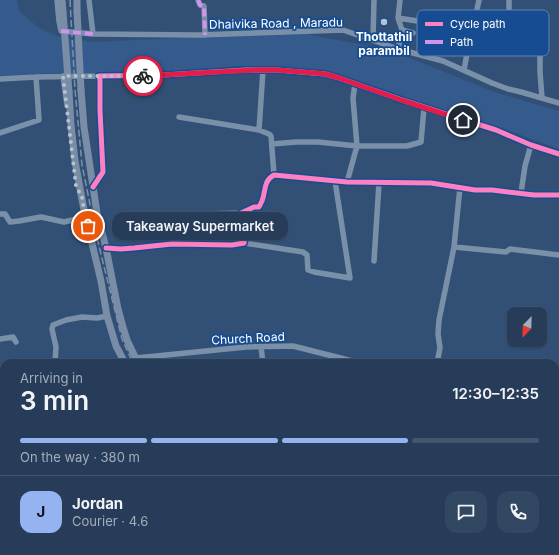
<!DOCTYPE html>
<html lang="en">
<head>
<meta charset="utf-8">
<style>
	body { margin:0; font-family:Inter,sans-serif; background:#324761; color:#f1f3f6; height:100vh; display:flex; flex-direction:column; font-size:15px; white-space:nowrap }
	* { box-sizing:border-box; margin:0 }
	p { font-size:13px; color:#a4adba }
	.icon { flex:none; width:22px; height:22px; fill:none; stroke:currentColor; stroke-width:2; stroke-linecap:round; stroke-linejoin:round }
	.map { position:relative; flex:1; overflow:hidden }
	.sheet { position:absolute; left:0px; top:359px; width:559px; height:196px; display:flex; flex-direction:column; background:#263c58; border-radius:12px 12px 0 0; box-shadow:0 1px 3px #0004,0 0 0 1px #42566e }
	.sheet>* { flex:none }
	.needle { width:26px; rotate:203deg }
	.buttons { position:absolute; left:507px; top:307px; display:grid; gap:8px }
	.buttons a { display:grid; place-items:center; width:40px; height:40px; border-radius:8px; background:#263c58; box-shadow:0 1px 3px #0004,0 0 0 1px #42566e; font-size:20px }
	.pin { position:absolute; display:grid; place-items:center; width:34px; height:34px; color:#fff; margin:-17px; border:2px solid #fff; border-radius:50%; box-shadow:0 1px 4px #0007 }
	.courier { position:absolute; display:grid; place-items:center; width:40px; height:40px; margin:-20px; border:3px solid #e11d48; border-radius:50%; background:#fff; color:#222; box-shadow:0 1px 5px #0007 }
	.bubble { position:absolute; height:28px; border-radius:12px; background:#263c58; box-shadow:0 1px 3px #0004,0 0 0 1px #42566e; font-size:13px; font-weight:600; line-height:28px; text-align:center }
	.overview em { font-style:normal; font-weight:600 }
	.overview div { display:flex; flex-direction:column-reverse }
	.overview { display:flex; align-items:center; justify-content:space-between; height:68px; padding:0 20px }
	h1 { font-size:26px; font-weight:600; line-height:30px }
	.bar { display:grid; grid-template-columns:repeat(4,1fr); gap:6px 4px; align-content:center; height:48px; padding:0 20px }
	.bar i { height:5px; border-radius:3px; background:#42566e }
	.bar .selected { background:#95b2f1 }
	.bar p { grid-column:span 4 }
	.line { display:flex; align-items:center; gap:10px; padding:0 20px; border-top:1px solid #42566e }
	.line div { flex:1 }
	.round { display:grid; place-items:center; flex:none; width:42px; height:42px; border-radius:12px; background:#324761 }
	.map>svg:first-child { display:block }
</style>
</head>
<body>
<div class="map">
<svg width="559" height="555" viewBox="0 0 559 555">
	<rect width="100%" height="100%" fill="#325076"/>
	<path fill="#355b8d" d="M0,0h17l2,11 20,17 18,8 36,6 150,-7 62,-1 85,16 104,42 65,19v38l-60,-22 -71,-21 -102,-34 -89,-6 -41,6 -102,2 -35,-1 -59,3z
		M0,473l4,3v75h150l10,4h-164z"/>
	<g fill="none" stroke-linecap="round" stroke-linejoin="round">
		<path stroke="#7a90a9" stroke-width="5.5" d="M57,0l2,21 2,10 32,3
			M89,0l4,34 104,1 146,-5 55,19 45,12 49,22 16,6 13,3 38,11
			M198,0l2,5 4,1 1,29
			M479,0l-3,14 2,6 6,2 10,1 15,3v-26
			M398,18l26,4 1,2
			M509,26l28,6 3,6v34l2,26
			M402,30l11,3
			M373,40l1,-40
			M398,49l4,-19 -4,-12 2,-18
			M263,70l-4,60 10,4 2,2 3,39
			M464,70l5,-27
			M63,76l4,29
			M0,79l36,-2 63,-1
			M179,117l80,13
			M0,133l39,-13 -3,-43
			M272,144l24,-2h22l39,4h50l14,-4 3,-34
			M347,182l10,-36 -4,-48 2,-14
			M93,187l10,-15 -3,-62v-30l-1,-4 64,-1 84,-5h30l48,4 11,3 69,24 91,29 35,15 28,9
			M521,193l4,-27 6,-21
			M0,214h5l5,8 9,-1 22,-4 23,5 21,-5
			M204,214l37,-1
			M244,243l59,9 4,3 1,15 6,2 36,6 -15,-97
			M454,247l52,5 4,-3 49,6
			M106,248l15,1 13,-1 38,-4 60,1 12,-2 1,-6 -4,-24 13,-6h5c1,-2 2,-4 3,-6 4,-10 1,-20 12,-26l73,7 84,1 44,7h17l42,5h25
			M374,261l5,-78
			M0,339l13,-2 3,5
			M261,347l2,16
			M136,358l110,-11 47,-1 67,17
			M55,363l1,-16 -4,-18 1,-4 13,-5 16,-3 15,1 10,-2
			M437,363l3,-15 -2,-14 1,-14 15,-73 6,-60
			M0,402l2,8
			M555,427l2,-12 -1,-10
			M0,431l4,3
			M555,500h4
			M373,551l30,4
			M472,555l1,-4"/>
		<path stroke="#798da7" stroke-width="7" d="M62,0l1,12
			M77,0v11
			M81,90l3,37 13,86 9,35 12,61 5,18 4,13 11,23
			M69,92l2,33 4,36 9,49 17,71 6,35 9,30 9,17
			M257,551l3,4
			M271,551l3,4"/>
		<path stroke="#7b90a9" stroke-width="1.5" stroke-dasharray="7 3" stroke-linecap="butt" d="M70,0l5,90 7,75 14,69 26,105 11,24
			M259,551l2,4"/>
		<path stroke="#798da7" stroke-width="7" d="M77,11l4,79
			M63,12l6,80"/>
		<path stroke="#d193ec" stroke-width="4" stroke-dasharray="8 4" stroke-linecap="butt" d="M198,0l2,5 4,1 1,29
			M61,31l32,3"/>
		<defs>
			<path id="cycleway" d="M93,187l10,-15 -3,-62v-30l-1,-4 64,-1 84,-5h30l48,4 11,3 69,24 91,29 35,15 28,9
				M106,248l15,1 13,-1 38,-4 60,1 12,-2 1,-6 -4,-24 13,-6h5c1,-2 2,-4 3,-6 4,-10 1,-20 12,-26l73,7 84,1 44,7h17l42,5h25"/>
		</defs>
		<use href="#cycleway" stroke="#164c92" stroke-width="8"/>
		<use href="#cycleway" stroke="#ff80c0" stroke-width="5"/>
	</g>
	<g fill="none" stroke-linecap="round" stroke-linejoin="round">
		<path stroke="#b7c2cf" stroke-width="4" stroke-dasharray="0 7.2" d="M88,226l-4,-16 -2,-13 -6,-11 -13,-110h80"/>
		<path stroke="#e11d48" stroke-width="5" d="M143,76l112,-6h22l37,3 11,1 11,3 68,24 59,19"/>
	</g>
	<circle fill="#b7c2cf" stroke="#164c92" stroke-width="1.5" cx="384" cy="22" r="4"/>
	<g text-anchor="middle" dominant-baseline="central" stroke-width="3.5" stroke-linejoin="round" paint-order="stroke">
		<g font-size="12" fill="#fff" stroke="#164c92">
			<text transform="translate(276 23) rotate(-1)">Dhaivika Road , Maradu</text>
			<text transform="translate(248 338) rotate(-3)">Church Road</text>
		</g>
		<g font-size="12" font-weight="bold" fill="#fff" stroke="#164c92">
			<text x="384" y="36">Thottathil<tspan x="384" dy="14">parambil</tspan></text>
		</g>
	</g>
	<rect x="417" y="10" width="132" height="46" rx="6" fill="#164c92" stroke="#5c82b3" stroke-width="1"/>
	<rect x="425" y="22" width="18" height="4" fill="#ff80c0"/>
	<rect x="425" y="40" width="18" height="4" fill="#d193ec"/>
	<g font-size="11" fill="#fff">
		<text x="450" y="28">Cycle path</text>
		<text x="450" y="46">Path</text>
	</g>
</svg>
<div class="buttons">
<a><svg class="needle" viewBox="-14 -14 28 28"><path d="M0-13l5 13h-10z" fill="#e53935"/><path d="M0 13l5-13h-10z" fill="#a4adba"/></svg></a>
</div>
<div class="pin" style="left:88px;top:226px;background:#ea580c"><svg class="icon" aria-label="bag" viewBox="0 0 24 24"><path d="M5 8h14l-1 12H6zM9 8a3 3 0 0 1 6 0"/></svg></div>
<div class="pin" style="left:463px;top:120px;background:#1f2937"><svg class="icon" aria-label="home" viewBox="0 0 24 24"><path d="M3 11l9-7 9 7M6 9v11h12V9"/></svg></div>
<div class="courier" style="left:143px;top:76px"><svg class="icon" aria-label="bike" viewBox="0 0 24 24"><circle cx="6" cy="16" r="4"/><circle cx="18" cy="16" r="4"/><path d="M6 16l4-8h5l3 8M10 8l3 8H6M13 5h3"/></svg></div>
<div class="bubble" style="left:112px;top:212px;width:176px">Takeaway Supermarket</div>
<section class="sheet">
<div class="overview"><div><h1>3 min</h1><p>Arriving in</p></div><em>12:30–12:35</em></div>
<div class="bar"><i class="selected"></i><i class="selected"></i><i class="selected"></i><i></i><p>On the way · 380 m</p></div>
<div class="line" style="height:72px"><b class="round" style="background:#95b2f1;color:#111">J</b><div><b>Jordan</b><p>Courier · 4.6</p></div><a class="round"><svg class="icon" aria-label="chat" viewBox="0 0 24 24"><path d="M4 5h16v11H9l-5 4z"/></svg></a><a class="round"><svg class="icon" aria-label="phone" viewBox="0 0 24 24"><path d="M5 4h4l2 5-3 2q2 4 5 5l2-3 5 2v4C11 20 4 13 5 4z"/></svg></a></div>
</section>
</div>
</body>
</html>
